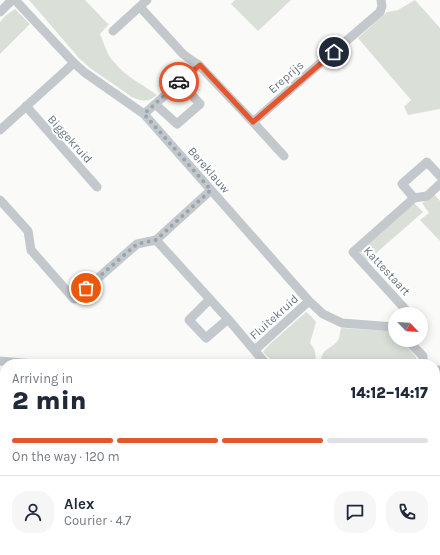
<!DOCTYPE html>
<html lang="en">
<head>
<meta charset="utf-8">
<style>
	body { margin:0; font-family:Karla,sans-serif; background:#f6f6f7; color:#1f2937; height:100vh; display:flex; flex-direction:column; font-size:15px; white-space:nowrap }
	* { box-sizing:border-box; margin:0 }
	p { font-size:13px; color:#747a83 }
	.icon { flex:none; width:22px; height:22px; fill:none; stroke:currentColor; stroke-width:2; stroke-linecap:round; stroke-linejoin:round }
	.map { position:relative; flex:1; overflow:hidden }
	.drawer { position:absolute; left:0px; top:359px; width:440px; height:196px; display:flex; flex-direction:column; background:#fff; border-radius:16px 16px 0 0; box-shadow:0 2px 10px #0003 }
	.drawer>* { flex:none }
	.needle { width:26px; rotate:115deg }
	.buttons { position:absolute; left:388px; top:307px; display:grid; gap:8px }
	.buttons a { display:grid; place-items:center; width:40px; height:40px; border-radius:50%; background:#fff; box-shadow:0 2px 10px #0003; font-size:20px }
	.pin { position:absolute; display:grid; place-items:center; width:34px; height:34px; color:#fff; margin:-17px; border:2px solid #fff; border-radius:50%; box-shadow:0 1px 4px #0007 }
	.courier { position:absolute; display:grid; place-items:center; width:40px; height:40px; margin:-20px; border:3px solid #e4572e; border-radius:50%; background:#fff; color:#222; box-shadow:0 1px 5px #0007 }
	.headline em { font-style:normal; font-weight:800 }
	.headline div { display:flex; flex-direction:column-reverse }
	.headline { display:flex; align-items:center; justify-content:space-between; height:68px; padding:0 12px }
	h1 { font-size:26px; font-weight:800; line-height:30px }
	.bar { display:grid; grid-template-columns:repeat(4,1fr); gap:6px 4px; align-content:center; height:48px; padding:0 12px }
	.bar i { height:5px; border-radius:3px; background:#e0e1e3 }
	.bar .active { background:#e4572e }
	.bar p { grid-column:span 4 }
	.line { display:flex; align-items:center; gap:10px; padding:0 12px; border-top:1px solid #e0e1e3 }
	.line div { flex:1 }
	.round { display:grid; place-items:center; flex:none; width:42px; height:42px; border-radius:16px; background:#f6f6f7 }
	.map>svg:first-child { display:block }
</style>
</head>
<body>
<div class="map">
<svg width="440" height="555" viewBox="0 0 440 555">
	<rect width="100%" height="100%" fill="#fafaf8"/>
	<path fill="#dadfd7" d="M29,0h56l22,23 2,1 1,-1 -10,11c4,9 7,21 14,28 11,14 29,23 43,33 -9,7 -15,7 -25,2l-42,-29 -11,-10z
		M235,0h56l-33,31 -27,-27z
		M415,0l25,28v81l-32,6 -4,-8 7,-7 -53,-62 29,-26 11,-2z
		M15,9l15,15 -30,30v-32l5,-6z
		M434,194l6,7v40l-20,-21 9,-7 -7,-10z
		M414,203l9,9 -56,49 -8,-10z
		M306,312l5,4 5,6 -6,21c6,7 6,11 5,21h-40l-12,-12 7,-8z
		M341,328l49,3 5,4v5h6l15,17 2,7h-98c2,-19 14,-14 19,-26 1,-3 1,-7 2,-10z"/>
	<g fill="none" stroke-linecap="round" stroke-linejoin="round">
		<path stroke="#c3c8cc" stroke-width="9" d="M15,0l59,63 10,9 60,42 165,187 14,13 19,9 52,4h1
			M140,7l43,47 8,6 8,5 54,57 31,34
			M0,12l12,-12
			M113,31l34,-31
			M155,104l22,20 23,-20 -20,-22
			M26,106l71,81
			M144,114l36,-32 19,-17
			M253,122l49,-43 78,-67 2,-6 -1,-6
			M0,130l74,-67
			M414,198l-12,-14 25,-22 13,14
			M0,200l28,31 3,19 43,49 63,-55 19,-4 55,-50
			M156,240l72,79 38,45
			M210,299l-21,21 17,18 22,-19
			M403,314l3,-4 -53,-58 61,-54 13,-2 13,-12
			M407,340l16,16v8
			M255,350l54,-49
			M0,361l33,3
			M435,370h5
			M435,496l5,3
			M0,521l5,5
			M37,550h6l11,5
			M213,550l5,5
			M20,555l6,-5
			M338,555l6,-5"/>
	</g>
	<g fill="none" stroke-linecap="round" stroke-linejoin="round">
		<path stroke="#99a4ac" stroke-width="4" stroke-dasharray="0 7.2" d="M86,288l51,-44 19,-4 55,-50 -67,-76 35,-32"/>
		<path stroke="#e4572e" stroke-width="5" d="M179,82l21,-17 53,57 81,-70"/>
	</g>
	<g text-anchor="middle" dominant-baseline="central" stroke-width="4" stroke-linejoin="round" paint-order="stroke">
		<g font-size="12" fill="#657683" stroke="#fff">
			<text transform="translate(286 77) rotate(-41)">Ereprijs</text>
			<text transform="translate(70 139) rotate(48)">Biggekruid</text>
			<text transform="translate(209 170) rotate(49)">Bereklauw</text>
			<text transform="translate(387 271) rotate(47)">Kattestaart</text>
			<text transform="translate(274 317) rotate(-42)">Fluitekruid</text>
		</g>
	</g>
</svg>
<div class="buttons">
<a><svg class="needle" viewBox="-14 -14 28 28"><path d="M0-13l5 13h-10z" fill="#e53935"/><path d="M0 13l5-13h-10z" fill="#747a83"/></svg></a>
</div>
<div class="pin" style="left:86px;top:288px;background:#ea580c"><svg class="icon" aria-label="bag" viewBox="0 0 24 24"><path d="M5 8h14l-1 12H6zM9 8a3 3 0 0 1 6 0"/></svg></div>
<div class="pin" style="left:334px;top:52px;background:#1f2937"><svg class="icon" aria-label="home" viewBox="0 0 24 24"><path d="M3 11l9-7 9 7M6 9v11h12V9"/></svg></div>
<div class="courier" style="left:179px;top:82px"><svg class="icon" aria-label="car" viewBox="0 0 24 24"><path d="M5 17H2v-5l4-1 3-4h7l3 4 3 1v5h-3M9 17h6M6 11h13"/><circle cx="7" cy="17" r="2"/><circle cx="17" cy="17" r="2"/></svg></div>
<section class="drawer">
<div class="headline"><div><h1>2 min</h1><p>Arriving in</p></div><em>14:12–14:17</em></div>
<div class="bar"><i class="active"></i><i class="active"></i><i class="active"></i><i></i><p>On the way · 120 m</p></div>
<div class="line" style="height:72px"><a class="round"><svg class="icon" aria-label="person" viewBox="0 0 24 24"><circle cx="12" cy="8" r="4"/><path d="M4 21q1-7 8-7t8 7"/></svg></a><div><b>Alex</b><p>Courier · 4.7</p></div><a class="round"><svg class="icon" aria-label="chat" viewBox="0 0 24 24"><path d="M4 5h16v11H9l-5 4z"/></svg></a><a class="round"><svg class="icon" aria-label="phone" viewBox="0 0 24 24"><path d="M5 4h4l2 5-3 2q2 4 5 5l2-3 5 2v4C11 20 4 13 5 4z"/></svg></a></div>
</section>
</div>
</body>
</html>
